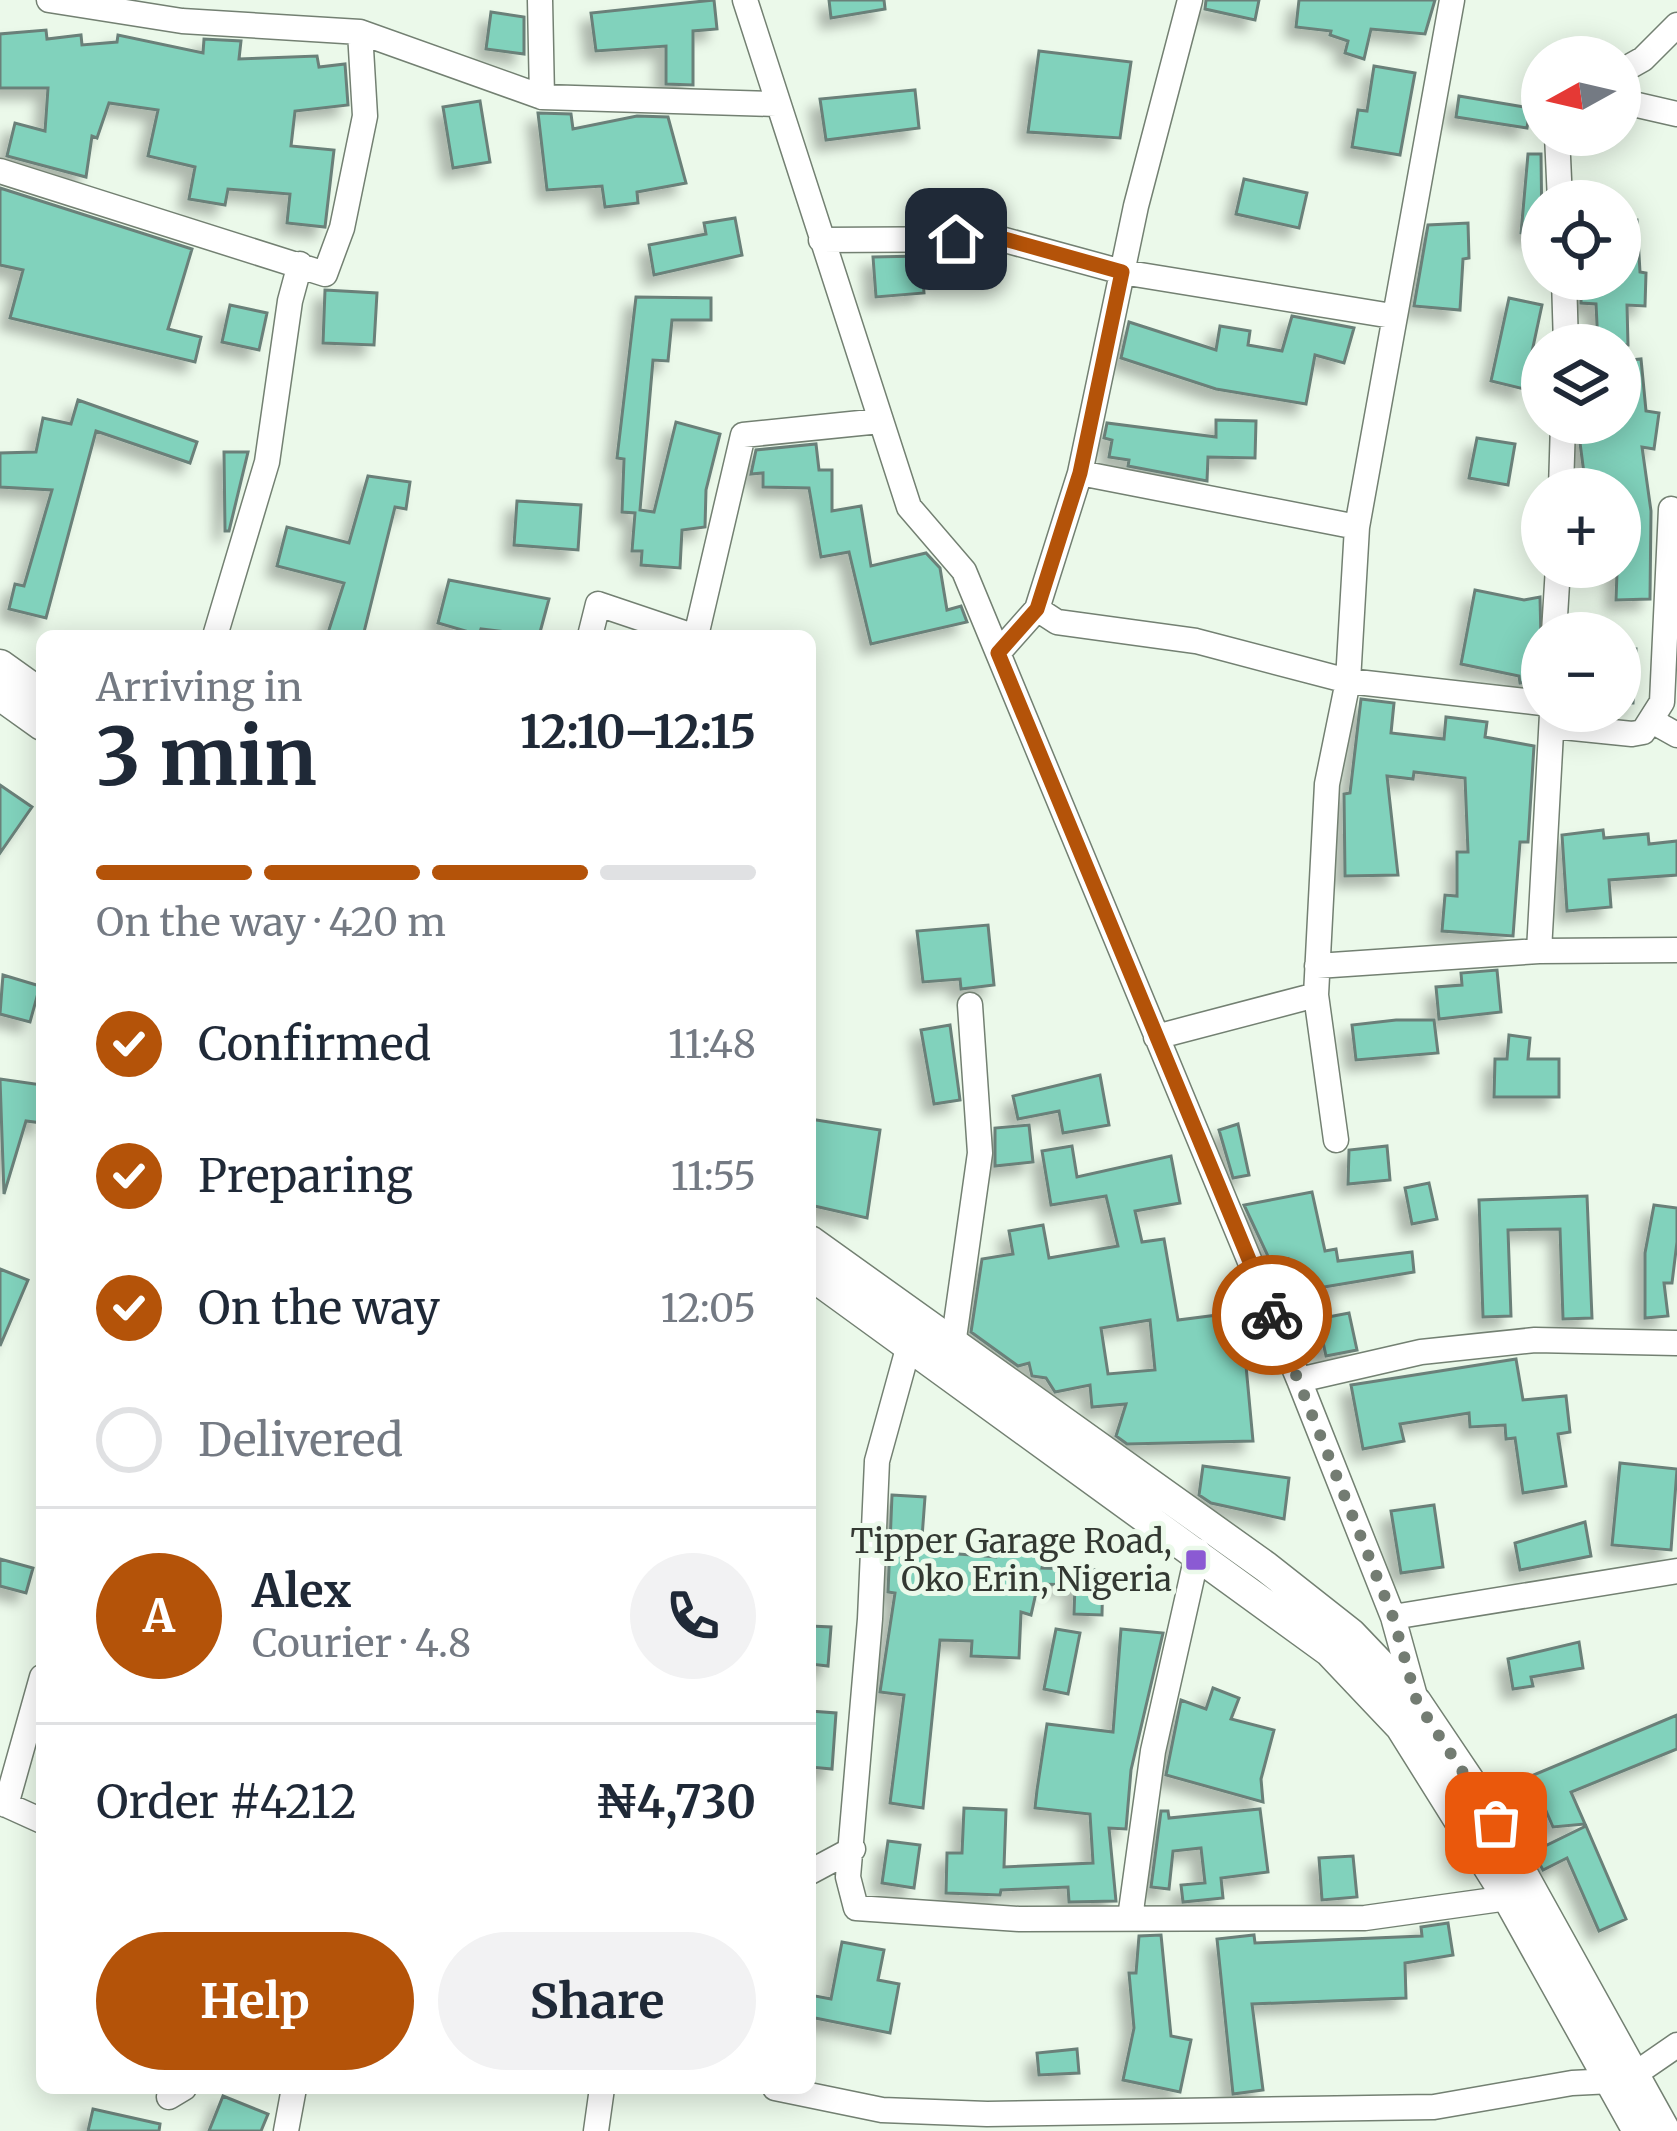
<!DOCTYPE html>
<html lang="en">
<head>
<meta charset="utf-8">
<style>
	body { margin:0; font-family:Merriweather,serif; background:#f2f2f3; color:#1f2937; height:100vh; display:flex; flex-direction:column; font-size:45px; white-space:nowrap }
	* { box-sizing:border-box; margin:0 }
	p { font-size:39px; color:#747a83 }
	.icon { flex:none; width:66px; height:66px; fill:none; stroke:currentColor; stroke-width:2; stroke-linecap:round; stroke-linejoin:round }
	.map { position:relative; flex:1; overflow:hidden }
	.details { position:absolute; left:36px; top:630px; width:780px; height:1464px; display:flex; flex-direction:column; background:#fff; border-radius:18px; box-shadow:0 6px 30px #0003 }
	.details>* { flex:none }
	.needle { width:78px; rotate:262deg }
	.tools { position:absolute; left:1521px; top:36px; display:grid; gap:24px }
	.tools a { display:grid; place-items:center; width:120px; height:120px; border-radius:50%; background:#fff; box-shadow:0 6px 30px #0003; font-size:60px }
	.pin { position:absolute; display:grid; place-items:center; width:102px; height:102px; color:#fff; margin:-51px; border-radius:24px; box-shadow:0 6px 18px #0006 }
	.courier { position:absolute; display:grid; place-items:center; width:120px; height:120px; margin:-60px; border:9px solid #b45309; border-radius:50%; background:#fff; color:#222; box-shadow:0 3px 15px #0007 }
	.overview em { font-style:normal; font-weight:700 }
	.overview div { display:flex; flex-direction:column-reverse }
	.overview { display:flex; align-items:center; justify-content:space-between; height:204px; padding:0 60px }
	h1 { font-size:78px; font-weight:700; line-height:90px }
	.bar { display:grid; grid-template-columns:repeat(4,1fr); gap:18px 12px; align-content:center; height:144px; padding:0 60px }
	.bar i { height:15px; border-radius:9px; background:#e0e1e3 }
	.bar .selected { background:#b45309 }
	.bar p { grid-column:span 4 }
	.line { display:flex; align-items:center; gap:30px; padding:0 60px; border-top:3px solid #e0e1e3 }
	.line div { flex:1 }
	.round { display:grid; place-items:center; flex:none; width:126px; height:126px; border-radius:63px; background:#f2f2f3 }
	ol { padding:0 60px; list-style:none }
	li { display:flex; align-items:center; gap:36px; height:132px }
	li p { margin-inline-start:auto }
	li .icon { padding:12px; border-radius:50%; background:#b45309; color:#fff; stroke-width:4 }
	li:last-child { color:#747a83 }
	li i { width:66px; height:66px; border:6px solid #e0e1e3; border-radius:50% }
	.action { display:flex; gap:24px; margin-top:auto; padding:24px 60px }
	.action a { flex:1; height:138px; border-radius:72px; background:#b45309; color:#fff; font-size:48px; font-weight:700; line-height:138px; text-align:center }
	.action a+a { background:#f2f2f3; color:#1f2937 }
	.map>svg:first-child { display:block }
</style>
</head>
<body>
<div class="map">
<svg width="1677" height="2131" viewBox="0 0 1677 2131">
	<defs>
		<filter id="shadow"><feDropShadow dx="-10" dy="10" stdDeviation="6" flood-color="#0004"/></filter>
	</defs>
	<rect width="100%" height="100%" fill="#ebf9ea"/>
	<path fill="#81d2bc" stroke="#6b8079" stroke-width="3" fill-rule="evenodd" filter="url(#shadow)" d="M714,0l3,29 -24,2v54l-27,-1v-38l-70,5 -5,-38z
		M829,0h55l1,9 -54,9z
		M1206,0h53l-4,20 -50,-11z
		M1299,0h136l-10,34 -54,-5 -7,30 -19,-6 3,-12 -18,-6 1,-4 -35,-4z
		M491,12l33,5v37l-38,-5z
		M46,30l1,9 34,-4 1,10 35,-3 1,-7 85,18 1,-14 37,2 -2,18 78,-3 2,11 26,-3 3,41 -53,6 -4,35 43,4 -9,77 -38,-4 3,-29 -62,-5 -3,16 -36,-6 6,-32 -47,-11 10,-46 -49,-7 -12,35 -5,-2 -6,41 -79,-21 8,-33 30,8 3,-43h-48v-54z
		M1039,51l92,11 -11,76 -92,-6z
		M1374,66l41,7 -15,82 -48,-8 6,-37 9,1z
		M915,90l4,38 -93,12 -6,-41z
		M1459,96l71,12 -3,20 -71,-11z
		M480,101l10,61 -37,6 -10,-61z
		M538,113l33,1 2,15 64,-13 31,1 18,66 -49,9 1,11 -33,4 -3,-21 -55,4z
		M1528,154h13l1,81 -21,-2z
		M1244,179l63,14 -8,35 -63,-14z
		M0,188l192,61 -24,80 33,8 -6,25 -185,-44 13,-48 -23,-5z
		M735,218l7,37 -88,20 -5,-30 57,-11 -2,-11z
		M1620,220h17l3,52 6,1 -1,33 -18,-1 1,40h-30l-2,-41 -15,-1v-24h39z
		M1468,223l1,35 -6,1 -3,51 -46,-4 14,-81z
		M921,256l3,37 -48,4 -3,-40z
		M325,290l52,3 -3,52 -51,-2z
		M636,297l75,1v22h-39l-4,41 -15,-1 -13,150 14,2 22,-90 44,12 -14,56 -1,37 -23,3 -2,38 -39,-3 1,-14h-10l3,-38 -13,-1 2,-53 -7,-1z
		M1509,298l33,7 -18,84 -33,-8z
		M230,305l37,8 -8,37 -37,-8z
		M1292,316l62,12 -10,35 -29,-8 -9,49 -90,-15 -95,-31 8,-36 87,28 4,-24 30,5 -2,14 34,6z
		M1641,359l5,52 13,2 -5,36 -12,-2 9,64 -1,88 -34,1 4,-111h-34l-7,-54 2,-12h39v-62z
		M78,400l119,42 -7,21 -94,-32 -50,187 -37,-9 6,-25 9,2 28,-96 -52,-3v-34l36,-1 7,-34 28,6z
		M1216,420l40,1 -1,37 -47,-1 -1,24 -79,-15 1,-6 -20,-3 3,-17 -8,-2 3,-15 109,14z
		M1477,438l38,6 -7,41 -39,-7z
		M816,444l3,26h13v41l29,-5 10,60 55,-13 14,15 7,42 14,-4 6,16 -96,22 -22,-92 -28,5 -12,-69 -46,-1v-14l-12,1 5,-24z
		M224,452h24l-19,79h-4z
		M368,476l42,6 -4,27 -11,-2 -32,129h-36l17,-53 -67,-17 10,-39 62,16z
		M517,501l64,4 -3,45 -64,-5z
		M449,580l100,19 -10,37 -58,-7 -2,6 -41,-12z
		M1475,590l49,10 16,-3 2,83 -22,3 -1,-7 -58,-12z
		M1620,648l16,1 -3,54h-13z
		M1361,699l33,4 -3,30 53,6 2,-22 41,5 -2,15 49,9 -6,96h-8l-7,94 -71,-5 3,-36 12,1v-44h11l-3,-74 -51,-6 -1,7 -26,-3 11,99 -53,1 -1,-82 6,-1z
		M0,785l32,22 -32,46z
		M1603,830l1,8 44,-4 1,10 28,-3v34l-68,5 2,27 -44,4 -5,-76z
		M988,925l6,60 -33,4 -1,-10 -37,3 -6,-51z
		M1497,970l4,42 -62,7 -3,-32 26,-2 -1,-12z
		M3,975l37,11 -10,36 -30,-8z
		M1396,1020h38l4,33 -82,7 -4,-35z
		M950,1025l10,75 -26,4 -13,-74z
		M1509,1035l21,3 -2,21h31v38h-65l1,-38h12z
		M1100,1075l9,50 -46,8 -4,-22 -41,8 -5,-23z
		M0,1079l42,6v38l-16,-2 -22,73z
		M810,1119l70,11 -13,88 -57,-13z
		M1238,1124l11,51 -16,3 -14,-48z
		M1029,1125l4,37 -38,4v-38z
		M1072,1146l5,31 94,-21 9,47 -45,8 7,31 22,-3 14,81 63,-8 12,129 -126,3 -11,-8 10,-32 -34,3 -2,-22 -35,7 -9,-14 -14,-2 -3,-13 -11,3 -47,-34 11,-73 31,-5 -4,-23 34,-6 6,33 69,-12 -12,-50 -55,9 -9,-54zM1150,1320l5,50 -47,4 -7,-46z
		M1387,1146l3,34 -42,4 1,-34z
		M1429,1183l8,36 -25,5 -7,-36z
		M1312,1192l13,59 11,-2 2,12 74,-9 2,20 -120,20 -6,-33 -15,8 -29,-62z
		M1587,1196l5,122 -29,1 -3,-90 -52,1 3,86 -28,1 -4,-117z
		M1654,1205l23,3v34l-5,41h-8l4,33 -23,2v-65z
		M0,1269l28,11 -28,66z
		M1349,1313l8,37 -31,6 -8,-37z
		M1516,1359l7,41 43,-4 4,36 -12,2 8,52 -43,7 -8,-55 -9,1 -1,-14 -35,2 -1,-14 -69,11 4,17 -41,8 -12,-64z
		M1620,1463l57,6 -6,81 -59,-5z
		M1203,1466l86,12 -5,41 -73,-16 -12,-8z
		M892,1495l33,2 -4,54 75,6 4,-19 46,11 -4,19 61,2 -1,45 -28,-1 1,-29 -37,-1 -7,31 -10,-3 -2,46 -48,-2 1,-15 -32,-1 -17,168 -33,-5 14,-108 -24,-3 15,-99 -7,-1z
		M1434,1505l9,62 -42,6 -10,-62z
		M1585,1522l6,34 -71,14 -5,-27z
		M0,1559l33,9 -7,25 -26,-7z
		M810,1626l21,1 -3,39 -18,-2z
		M1056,1629l24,4 -12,61 -24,-5z
		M1121,1629l42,4 -32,137 -5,59 -17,-1 7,73 -47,1 -1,-15 -67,3 -1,5 -54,-2 1,-40h15l2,-45 42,2 -2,57 89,-4 -3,-49 -55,-6 2,-18 10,-66 66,8z
		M1579,1642l4,26 -52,9 2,9 -20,3 -5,-30z
		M1213,1688l26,10 -8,21 43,11 -13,49 2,23 -97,-27 15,-75 25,9z
		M810,1711l26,2 -4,56 -22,-2z
		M1677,1715v34l-106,43 14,32 -32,3 -22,-51z
		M1260,1809l8,63 -47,6 2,20 -40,4 -2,-17 24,-2 -4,-35 -28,3 -4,38 -18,-2 10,-76h7l1,7z
		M1586,1826l40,93 -27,12 -32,-73 -24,12 -10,-18z
		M888,1841l32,4 -6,43 -32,-5z
		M1353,1856l4,41 -35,3 -3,-42z
		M1448,1923l5,32 -48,8 1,35 -154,6 11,86 -30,4 -16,-155 37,-4 1,8 167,-7 -1,-9z
		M1161,1935l10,101 20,4 -11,52 -57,-12 11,-52 -5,-55h7l3,-37z
		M842,1942l42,8 -6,30 21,4 -9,49 -80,-16v-22l21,4z
		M1077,2049l2,24 -40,2 -2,-22z
		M223,2096l45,18 -7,17h-52z
		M93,2109l67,15 -1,7h-71z"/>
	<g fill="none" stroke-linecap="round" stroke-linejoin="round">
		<defs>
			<path id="minor" d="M49,0l133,21 178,11 182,65 234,7
				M540,0l2,97
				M745,0l164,507 55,64 335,809 94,237 23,83
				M1620,72l23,-13 34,-34
				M1620,101l57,13
				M1557,135l3,66
				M0,171l325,103 17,-46 23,-112 -5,-84
				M821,240l180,-1 121,33 270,44
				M1564,279l2,66
				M1080,473l277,54
				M1561,489l2,-66
				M1037,609l20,13 139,19 152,40 194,22
				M1554,633l4,-66
				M215,636l52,-174 23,-161 10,-37
				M590,636l8,-32 95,32
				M696,636l47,-201 137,-14
				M998,653l39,-44 43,-136 56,-267 54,-206
				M1652,721l25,14
				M1553,726l79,8 11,-2 19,-30 9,-193
				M1539,951l13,-237
				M1317,966l222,-15 138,-1
				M1156,1037l160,-42
				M1336,1140l-20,-145 11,-211 21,-103 9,-154 95,-527
				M909,1345l-32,116 -7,158 -22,258 8,31 163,11 346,-1 143,-20
				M953,1345l27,-192 -10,-148
				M1299,1380l122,-28 114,-12 141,3
				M1393,1617l284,-46
				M0,1802l42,19
				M6,1805l36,-128
				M810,1872l43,-23
				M1130,1918l23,-167 45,-200
				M775,2088l107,22 105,4 447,-7 138,-24 40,-2 23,-7 42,-29
				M169,2097l15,-9
				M286,2131l8,-43
				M596,2131l6,-43"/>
			<path id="major" d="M0,665l42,30
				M0,695l42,30
				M810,1241l456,326 85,67 65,68 62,92 187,337
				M810,1274l519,377 72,76 107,171 130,233"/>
		</defs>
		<use href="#minor" stroke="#738072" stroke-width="27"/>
		<use href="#major" stroke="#738072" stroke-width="33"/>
		<use href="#minor" stroke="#fff" stroke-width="24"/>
		<use href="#major" stroke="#fff" stroke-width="30"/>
	</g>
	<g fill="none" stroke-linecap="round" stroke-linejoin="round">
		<path stroke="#737c72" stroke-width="12" stroke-dasharray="0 21.6" d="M1272,1315l121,302 24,85 79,121"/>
		<path stroke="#b45309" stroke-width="15" d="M956,239l45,-1 121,34 -42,201 -43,136 -39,44 274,662"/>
	</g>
	<rect fill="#8b5ad3" stroke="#ebf9ea" stroke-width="4.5" x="1184" y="1548" width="24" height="24" rx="6"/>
	<g text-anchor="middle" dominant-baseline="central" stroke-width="10" stroke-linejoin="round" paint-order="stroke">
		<g font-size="33" fill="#333832" stroke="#ebf9ea" text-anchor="end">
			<text x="1172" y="1541">Tipper Garage Road,<tspan x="1172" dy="38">Oko Erin, Nigeria</tspan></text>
		</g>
	</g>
</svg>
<div class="tools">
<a><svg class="needle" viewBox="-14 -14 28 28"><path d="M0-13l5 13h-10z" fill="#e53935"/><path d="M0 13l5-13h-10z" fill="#747a83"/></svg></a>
<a><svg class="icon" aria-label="locate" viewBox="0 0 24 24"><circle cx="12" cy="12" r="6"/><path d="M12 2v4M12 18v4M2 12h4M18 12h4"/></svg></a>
<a><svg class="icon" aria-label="layers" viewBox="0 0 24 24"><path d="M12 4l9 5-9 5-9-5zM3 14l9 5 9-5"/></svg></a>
<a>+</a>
<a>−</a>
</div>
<div class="pin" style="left:1496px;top:1823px;background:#ea580c"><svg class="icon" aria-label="bag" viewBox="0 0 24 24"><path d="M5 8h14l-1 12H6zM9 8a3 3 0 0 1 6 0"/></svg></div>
<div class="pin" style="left:956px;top:239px;background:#1f2937"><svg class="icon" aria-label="home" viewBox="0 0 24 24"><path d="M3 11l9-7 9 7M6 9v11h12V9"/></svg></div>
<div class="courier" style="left:1272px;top:1315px"><svg class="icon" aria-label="bike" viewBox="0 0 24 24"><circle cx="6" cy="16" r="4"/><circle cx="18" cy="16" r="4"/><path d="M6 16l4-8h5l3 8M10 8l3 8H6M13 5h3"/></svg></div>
<section class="details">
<div class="overview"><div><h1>3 min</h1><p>Arriving in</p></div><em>12:10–12:15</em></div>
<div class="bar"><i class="selected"></i><i class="selected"></i><i class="selected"></i><i></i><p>On the way · 420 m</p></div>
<ol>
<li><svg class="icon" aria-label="check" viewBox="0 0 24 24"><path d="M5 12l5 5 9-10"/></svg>Confirmed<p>11:48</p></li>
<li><svg class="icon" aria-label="check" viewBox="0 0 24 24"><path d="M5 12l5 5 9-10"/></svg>Preparing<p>11:55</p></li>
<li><svg class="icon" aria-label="check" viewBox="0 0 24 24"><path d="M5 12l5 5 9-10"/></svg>On the way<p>12:05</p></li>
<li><i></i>Delivered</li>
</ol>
<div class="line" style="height:216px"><b class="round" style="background:#b45309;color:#fff">A</b><div><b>Alex</b><p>Courier · 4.8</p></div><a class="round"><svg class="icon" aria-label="phone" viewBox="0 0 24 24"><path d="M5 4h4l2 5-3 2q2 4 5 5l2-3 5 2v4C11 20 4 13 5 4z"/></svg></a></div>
<div class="line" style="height:156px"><div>Order #4212</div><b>₦4,730</b></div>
<div class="action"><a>Help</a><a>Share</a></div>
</section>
</div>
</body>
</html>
